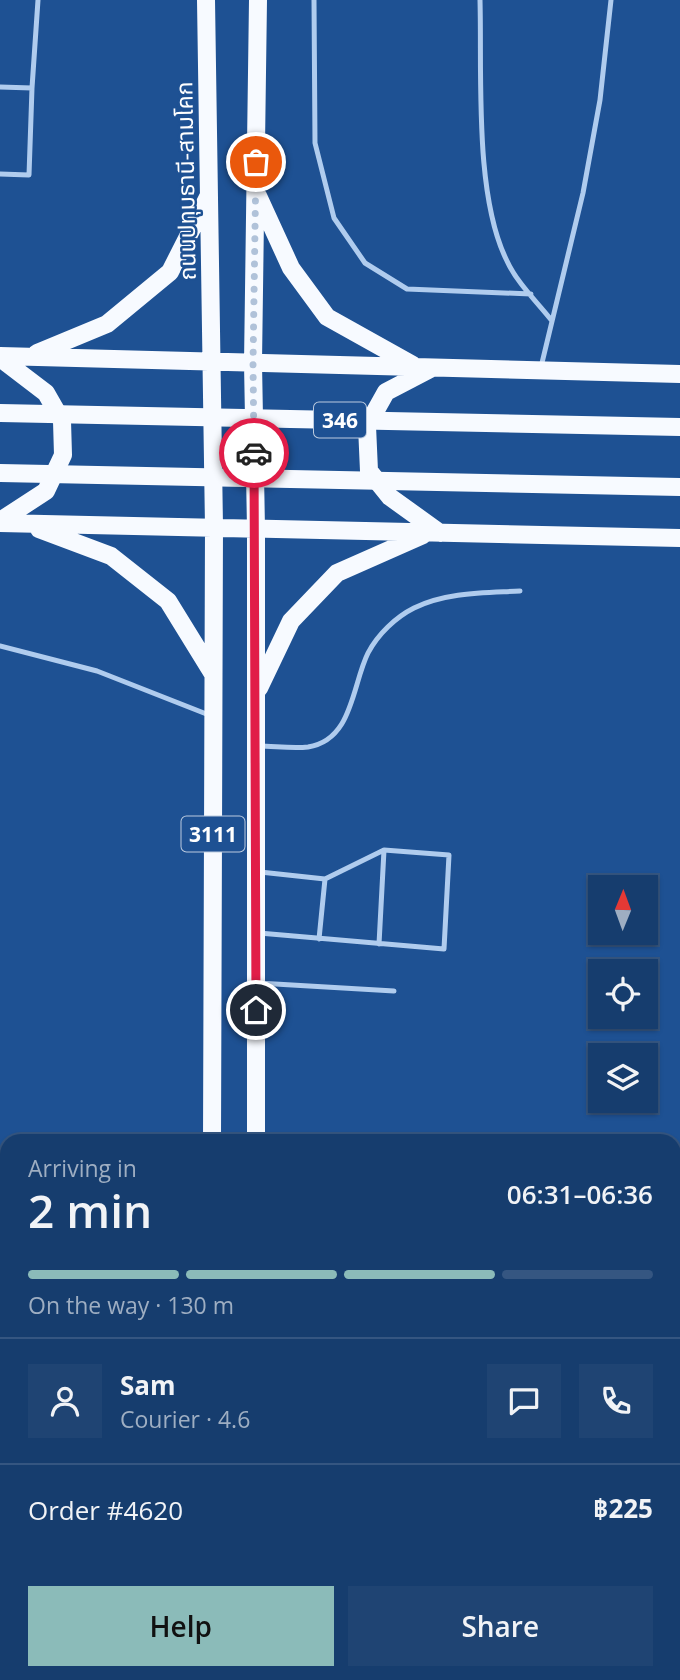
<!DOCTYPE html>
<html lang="en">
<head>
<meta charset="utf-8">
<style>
	body { margin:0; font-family:"Open Sans","Noto Sans Thai",sans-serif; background:#1f4473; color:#f1f3f6; height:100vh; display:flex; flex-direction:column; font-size:26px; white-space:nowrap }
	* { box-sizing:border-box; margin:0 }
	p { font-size:23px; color:#9eaec2 }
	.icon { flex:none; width:38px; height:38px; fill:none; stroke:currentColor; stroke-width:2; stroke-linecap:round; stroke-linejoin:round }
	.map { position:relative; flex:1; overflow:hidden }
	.drawer { position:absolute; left:0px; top:1134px; width:681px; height:546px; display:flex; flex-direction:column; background:#163d6e; border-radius:21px 21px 0 0; box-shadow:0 2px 5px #0004,0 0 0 2px #355681 }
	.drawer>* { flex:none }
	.needle { width:46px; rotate:1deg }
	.controls { position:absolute; left:588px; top:875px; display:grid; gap:14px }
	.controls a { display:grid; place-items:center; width:70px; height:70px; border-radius:0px; background:#163d6e; box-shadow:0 2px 5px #0004,0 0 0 2px #355681; font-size:35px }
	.pin { position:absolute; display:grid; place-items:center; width:60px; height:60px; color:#fff; margin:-30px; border:4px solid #fff; border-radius:50%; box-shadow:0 2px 7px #0007 }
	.courier { position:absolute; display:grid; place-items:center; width:70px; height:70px; margin:-35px; border:5px solid #e11d48; border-radius:50%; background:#fff; color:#222; box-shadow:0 2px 9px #0007 }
	.head em { font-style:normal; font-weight:600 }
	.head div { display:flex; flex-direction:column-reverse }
	.head { display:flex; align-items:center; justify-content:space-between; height:119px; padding:0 28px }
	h1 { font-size:46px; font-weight:600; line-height:52px }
	.bar { display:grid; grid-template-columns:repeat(4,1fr); gap:10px 7px; align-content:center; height:84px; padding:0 28px }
	.bar i { height:9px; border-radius:5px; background:#355681 }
	.bar .on { background:#8bbbb9 }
	.bar p { grid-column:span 4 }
	.line { display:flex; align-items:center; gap:18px; padding:0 28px; border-top:2px solid #355681 }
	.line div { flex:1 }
	.round { display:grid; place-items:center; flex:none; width:74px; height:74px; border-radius:0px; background:#1f4473 }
	.action { display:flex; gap:14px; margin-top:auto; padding:14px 28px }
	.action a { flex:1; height:80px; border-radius:0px; background:#8bbbb9; color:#111; font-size:28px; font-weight:600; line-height:80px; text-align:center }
	.action a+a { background:#1f4473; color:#f1f3f6 }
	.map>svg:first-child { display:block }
</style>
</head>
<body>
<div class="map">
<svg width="680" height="1680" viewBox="0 0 680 1680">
	<rect width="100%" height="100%" fill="#1e5193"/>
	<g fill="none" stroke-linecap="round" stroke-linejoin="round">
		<path stroke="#b0ccee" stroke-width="5" d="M314,0l1,143 19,75 31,45 42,26 124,5
			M480,0c2,74 -6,195 27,261 10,22 31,42 45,60
			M0,87l32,1 6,-88
			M0,174l29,1 3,-87
			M541,367l42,-174 17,-93 11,-100
			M0,646l97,25 112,44
			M259,746c15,0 33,3 49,1 45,-7 44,-62 60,-94 10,-19 28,-36 46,-45 33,-16 71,-15 106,-17
			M259,933l185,16 5,-94 -65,-5 -59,29 -65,-7
			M319,939l6,-60
			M379,944l5,-94
			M258,983l136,8
			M0,1400l7,1
			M674,1514l6,1
			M0,1573l7,3
			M425,1673l44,7"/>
		<path stroke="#b0ccee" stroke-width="7" d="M0,1244h7
			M674,1324l6,1"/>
		<path stroke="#f7faff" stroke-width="18" d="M206,0l8,527 -2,614
			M258,196l33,72 36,49 86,48
			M37,353l70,-29 63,-52 38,-75
			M0,356l680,18
			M0,358l46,35 16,28 1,34 -17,36 -46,30
			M432,368l-46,24 -19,34 2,45 21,26 50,36
			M0,523l680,15
			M39,529l72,27 57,45 45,73
			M259,688l32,-67 46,-48 86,-38
			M256,1141v-612l-3,-166 5,-363
			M213,1680v-7
			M256,1680v-7"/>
		<path stroke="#f7faff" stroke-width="18" d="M0,413l680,14
			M0,473l680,14"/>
	</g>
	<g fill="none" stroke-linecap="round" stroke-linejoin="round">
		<path stroke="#b0c2d9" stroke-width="7" stroke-dasharray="0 12.6" d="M254,453l-1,-90 3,-201"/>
		<path stroke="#e11d48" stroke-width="9" d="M254,453l2,557"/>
	</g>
	<g text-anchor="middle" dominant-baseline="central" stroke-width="5" stroke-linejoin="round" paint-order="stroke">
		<g fill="#1e5193" stroke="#bccbdf" stroke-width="2">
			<rect x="314" y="402.5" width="52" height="35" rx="5"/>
			<rect x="181.5" y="816.5" width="63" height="35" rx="5"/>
		</g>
		<g font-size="21" font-weight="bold" fill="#fff">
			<text x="340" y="420">346</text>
			<text x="213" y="834">3111</text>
		</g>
		<g font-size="23" fill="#fff" stroke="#1e5193">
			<text transform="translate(185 181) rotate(-91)">ถนนปทุมธานี-สามโคก</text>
		</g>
	</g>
</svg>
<div class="controls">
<a><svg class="needle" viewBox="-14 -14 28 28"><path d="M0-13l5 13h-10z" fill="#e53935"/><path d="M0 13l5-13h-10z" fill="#9eaec2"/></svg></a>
<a><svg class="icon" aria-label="locate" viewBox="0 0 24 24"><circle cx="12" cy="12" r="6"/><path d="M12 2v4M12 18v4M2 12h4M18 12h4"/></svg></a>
<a><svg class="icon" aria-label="layers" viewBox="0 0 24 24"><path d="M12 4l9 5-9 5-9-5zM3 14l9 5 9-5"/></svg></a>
</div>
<div class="pin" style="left:256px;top:162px;background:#ea580c"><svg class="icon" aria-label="bag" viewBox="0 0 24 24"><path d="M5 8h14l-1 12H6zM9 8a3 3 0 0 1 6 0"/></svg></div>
<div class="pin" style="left:256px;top:1010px;background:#1f2937"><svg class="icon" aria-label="home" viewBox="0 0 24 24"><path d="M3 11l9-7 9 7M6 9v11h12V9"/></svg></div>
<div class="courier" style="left:254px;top:453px"><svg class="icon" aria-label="car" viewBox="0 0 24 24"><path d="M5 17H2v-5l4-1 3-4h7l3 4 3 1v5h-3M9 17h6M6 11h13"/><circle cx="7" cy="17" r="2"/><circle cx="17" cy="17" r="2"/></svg></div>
<section class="drawer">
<div class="head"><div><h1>2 min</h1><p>Arriving in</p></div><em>06:31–06:36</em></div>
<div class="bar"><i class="on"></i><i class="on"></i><i class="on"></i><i></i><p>On the way · 130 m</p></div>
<div class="line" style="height:126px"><a class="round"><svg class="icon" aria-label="person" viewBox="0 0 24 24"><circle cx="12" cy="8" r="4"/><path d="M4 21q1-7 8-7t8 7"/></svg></a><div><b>Sam</b><p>Courier · 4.6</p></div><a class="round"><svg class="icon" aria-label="chat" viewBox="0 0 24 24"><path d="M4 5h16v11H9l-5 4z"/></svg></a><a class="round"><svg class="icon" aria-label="phone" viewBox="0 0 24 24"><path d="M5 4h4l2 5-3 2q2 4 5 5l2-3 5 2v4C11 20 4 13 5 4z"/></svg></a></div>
<div class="line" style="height:91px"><div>Order #4620</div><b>฿225</b></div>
<div class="action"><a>Help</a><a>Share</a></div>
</section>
</div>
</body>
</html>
